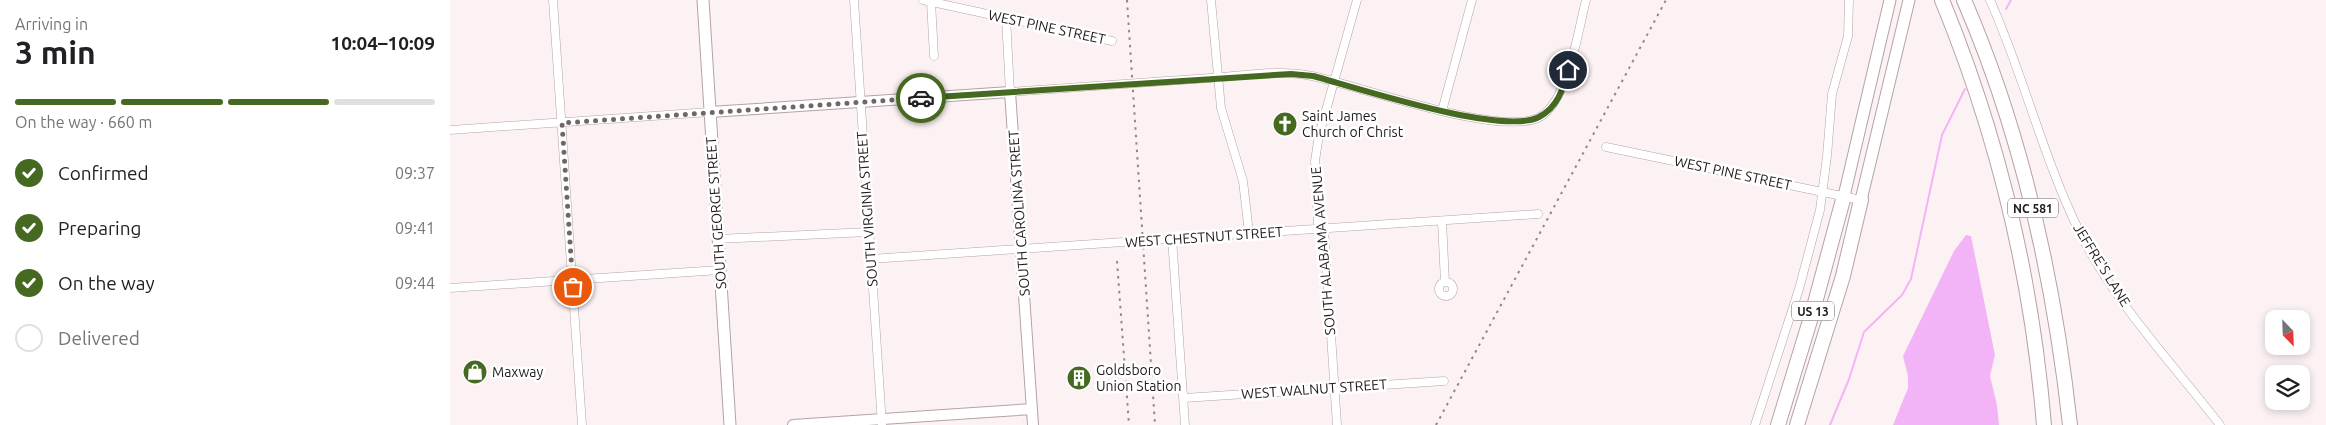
<!DOCTYPE html>
<html lang="en">
<head>
<meta charset="utf-8">
<style>
	body { margin:0; font-family:Ubuntu,sans-serif; background:#f6f6f6; color:#202124; height:100vh; display:flex; flex-direction:column; font-size:19px; white-space:nowrap }
	* { box-sizing:border-box; margin:0 }
	p { font-size:16px; color:#757577 }
	.icon { flex:none; width:28px; height:28px; fill:none; stroke:currentColor; stroke-width:2; stroke-linecap:round; stroke-linejoin:round }
	.map { position:relative; flex:1; overflow:hidden }
	.drawer { display:flex; flex-direction:column; background:#fff; width:450px }
	.drawer>* { flex:none }
	.needle { width:32px; rotate:157deg }
	.buttons { position:absolute; left:1815px; top:310px; display:grid; gap:10px }
	.buttons a { display:grid; place-items:center; width:45px; height:45px; border-radius:10px; background:#fff; box-shadow:0 2px 8px #0003; font-size:25px }
	.pin { position:absolute; display:grid; place-items:center; width:42px; height:42px; color:#fff; margin:-21px; border:2px solid #fff; border-radius:50%; box-shadow:0 1px 5px #0007 }
	.courier { position:absolute; display:grid; place-items:center; width:50px; height:50px; margin:-25px; border:4px solid #466921; border-radius:50%; background:#fff; color:#222; box-shadow:0 1px 6px #0007 }
	.summary em { font-style:normal; font-weight:600 }
	.summary div { display:flex; flex-direction:column-reverse }
	.summary { display:flex; align-items:center; justify-content:space-between; height:85px; padding:0 15px }
	h1 { font-size:32px; font-weight:600; line-height:38px }
	.bar { display:grid; grid-template-columns:repeat(4,1fr); gap:8px 5px; align-content:center; height:60px; padding:0 15px }
	.bar i { height:6px; border-radius:4px; background:#e0e0e0 }
	.bar .selected { background:#466921 }
	.bar p { grid-column:span 4 }
	ol { padding:0 15px; list-style:none }
	li { display:flex; align-items:center; gap:15px; height:55px }
	li p { margin-inline-start:auto }
	li .icon { padding:5px; border-radius:50%; background:#466921; color:#fff; stroke-width:4 }
	li:last-child { color:#757577 }
	li i { width:28px; height:28px; border:2px solid #e0e0e0; border-radius:50% }
	main { display:flex; flex:1; min-height:0 }
	.map>svg:first-child { display:block }
</style>
</head>
<body>
<main>
<section class="drawer">
<div class="summary"><div><h1>3 min</h1><p>Arriving in</p></div><em>10:04–10:09</em></div>
<div class="bar"><i class="selected"></i><i class="selected"></i><i class="selected"></i><i></i><p>On the way · 660 m</p></div>
<ol>
<li><svg class="icon" aria-label="check" viewBox="0 0 24 24"><path d="M5 12l5 5 9-10"/></svg>Confirmed<p>09:37</p></li>
<li><svg class="icon" aria-label="check" viewBox="0 0 24 24"><path d="M5 12l5 5 9-10"/></svg>Preparing<p>09:41</p></li>
<li><svg class="icon" aria-label="check" viewBox="0 0 24 24"><path d="M5 12l5 5 9-10"/></svg>On the way<p>09:44</p></li>
<li><i></i>Delivered</li>
</ol>
</section>
<div class="map">
<svg width="1876" height="425" viewBox="0 0 1876 425">
	<rect width="100%" height="100%" fill="#fdf2f3"/>
	<path fill="#f3b4f7" d="M1516,235l5,1 24,119 -5,21 7,29 2,20h-106l15,-37v-12l-5,-20 51,-105z"/>
	<g fill="none" stroke-linecap="round" stroke-linejoin="round">
		<path stroke="#f3b4f7" stroke-width="2" d="M1556,9l5,-9
			M1380,425l19,-46 15,-47 38,-37 9,-16 31,-144 23,-46"/>
		<defs>
			<path id="street" d="M103,0l29,425
				M404,0l28,425
				M473,0l189,41
				M761,0l10,108 22,73 6,52
				M1540,0c34,76 53,158 90,233 35,70 92,130 140,192
				M481,2l3,54
				M556,18l4,74c67,-5 134,-9 200,-14 33,-2 70,-9 102,-2 48,10 189,62 228,41 28,-16 38,-86 46,-117
				M992,111l30,-111
				M0,130l260,-18
				M1156,147l255,53
				M992,221l3,61
				M722,238l13,187
				M268,239l150,-7
				M420,259l668,-45
				M989 289a7 7 0 1 1 14 0a7 7 0 1 1-14 0Z
				M0,288l270,-18
				M734,398l260,-17
				M887,425l-13,-196 -6,-6 -3,-62 4,-26 38,-135
				M1305,425l44,-136 21,-79 7,-54 5,-62 16,-58 1,-36"/>
			<path id="secondary" d="M260,112l300,-20 23,333
				M343,425l239,-16"/>
			<path id="primary" d="M253,0l27,425
				M1394,196l46,-196
				M1411,200l48,-200"/>
			<path id="highway" d="M1492,0c56,136 90,279 102,425
				M1514,0c58,134 90,280 106,425
				M1328,425l34,-111 32,-118
				M1347,425l46,-149 18,-76"/>
		</defs>
		<use href="#street" stroke="#b3a3a4" stroke-width="9"/>
		<use href="#secondary" stroke="#b3a3a4" stroke-width="12"/>
		<use href="#primary" stroke="#b3a3a4" stroke-width="13"/>
		<use href="#highway" stroke="#b3a3a4" stroke-width="16"/>
		<use href="#street" stroke="#fff" stroke-width="8"/>
		<use href="#secondary" stroke="#fff" stroke-width="10"/>
		<use href="#primary" stroke="#fff" stroke-width="11"/>
		<use href="#highway" stroke="#fff" stroke-width="14"/>
		<path stroke="#908888" stroke-width="2" stroke-dasharray="2.5 5" stroke-linecap="butt" d="M677,0l28,425
			M667,261l12,164
			M986,425l230,-425"/>
	</g>
	<g fill="none" stroke-linecap="round" stroke-linejoin="round">
		<path stroke="#6e6667" stroke-width="5" stroke-dasharray="0 9" d="M123,287l-11,-164 359,-25"/>
		<path stroke="#466921" stroke-width="6" d="M471,98l370,-24 22,2c45,12 189,60 226,41 19,-10 24,-28 29,-47"/>
	</g>
	<defs>
		<symbol id="church-disc" viewBox="-11 -11 22 22"><circle r="9.5" fill="#466921" stroke="#fff"/><path d="M-1.2-6h2.4v3.5h3.3v2.4h-3.3V6h-2.4V-.1h-3.3v-2.4h3.3Z" fill="#fff"/></symbol>
		<symbol id="shop-disc" viewBox="-11 -11 22 22"><circle r="9.5" fill="#466921" stroke="#fff"/><path d="M-5-2.5h2.3a2.7 3.5 0 0 1 5.4 0H5L5.5 6h-11ZM-1.5-2.5h3a1.5 2.3 0 0 0-3 0Z" fill="#fff"/></symbol>
		<symbol id="building-disc" viewBox="-11 -11 22 22"><circle r="9.5" fill="#466921" stroke="#fff"/><path d="M-4-6H4V6H1V3H-1V6H-4ZM-2.5-4.3h1.7v1.8h-1.7ZM.8-4.3h1.7v1.8H.8ZM-2.5-1h1.7V.8h-1.7ZM.8-1h1.7V.8H.8Z" fill="#fff"/></symbol>
	</defs>
	<g fill-rule="evenodd">
		<use href="#church-disc" x="821" y="110" width="28" height="28"/>
		<use href="#shop-disc" x="11" y="358" width="28" height="28"/>
		<use href="#building-disc" x="615" y="364" width="28" height="28"/>
	</g>
	<g text-anchor="middle" dominant-baseline="central" stroke-width="5" stroke-linejoin="round" paint-order="stroke">
		<g fill="#fff" stroke="#645f5f" stroke-width="1">
			<rect x="1558" y="198.5" width="50" height="19" rx="4"/>
			<rect x="1342" y="301.5" width="42" height="19" rx="4"/>
		</g>
		<g font-size="12" font-weight="bold" fill="#211b1b">
			<text x="1583" y="208">NC 581</text>
			<text x="1363" y="311">US 13</text>
		</g>
		<g font-size="14" fill="#211b1b" stroke="#fff">
			<text transform="translate(597 27) rotate(12)">WEST PINE STREET</text>
			<text transform="translate(1283 173) rotate(12)">WEST PINE STREET</text>
			<text transform="translate(417 209) rotate(-94)">SOUTH VIRGINIA STREET</text>
			<text transform="translate(266 213) rotate(-94)">SOUTH GEORGE STREET</text>
			<text transform="translate(569 213) rotate(-94)">SOUTH CAROLINA STREET</text>
			<text transform="translate(754 237) rotate(-4)">WEST CHESTNUT STREET</text>
			<text transform="translate(873 251) rotate(-95)">SOUTH ALABAMA AVENUE</text>
			<text transform="translate(1652 265) rotate(58)">JEFFRE'S LANE</text>
			<text transform="translate(864 389) rotate(-4)">WEST WALNUT STREET</text>
		</g>
		<g font-size="14" fill="#211b1b" stroke="#fff" text-anchor="start">
			<text x="852" y="116">Saint James<tspan x="852" dy="16">Church of Christ</tspan></text>
			<text x="646" y="370">Goldsboro<tspan x="646" dy="16">Union Station</tspan></text>
			<text x="42" y="372">Maxway</text>
		</g>
	</g>
</svg>
<div class="buttons">
<a><svg class="needle" viewBox="-14 -14 28 28"><path d="M0-13l5 13h-10z" fill="#e53935"/><path d="M0 13l5-13h-10z" fill="#757577"/></svg></a>
<a><svg class="icon" aria-label="layers" viewBox="0 0 24 24"><path d="M12 4l9 5-9 5-9-5zM3 14l9 5 9-5"/></svg></a>
</div>
<div class="pin" style="left:123px;top:287px;background:#ea580c"><svg class="icon" aria-label="bag" viewBox="0 0 24 24"><path d="M5 8h14l-1 12H6zM9 8a3 3 0 0 1 6 0"/></svg></div>
<div class="pin" style="left:1118px;top:70px;background:#1f2937"><svg class="icon" aria-label="home" viewBox="0 0 24 24"><path d="M3 11l9-7 9 7M6 9v11h12V9"/></svg></div>
<div class="courier" style="left:471px;top:98px"><svg class="icon" aria-label="car" viewBox="0 0 24 24"><path d="M5 17H2v-5l4-1 3-4h7l3 4 3 1v5h-3M9 17h6M6 11h13"/><circle cx="7" cy="17" r="2"/><circle cx="17" cy="17" r="2"/></svg></div>
</div>
</main>
</body>
</html>
